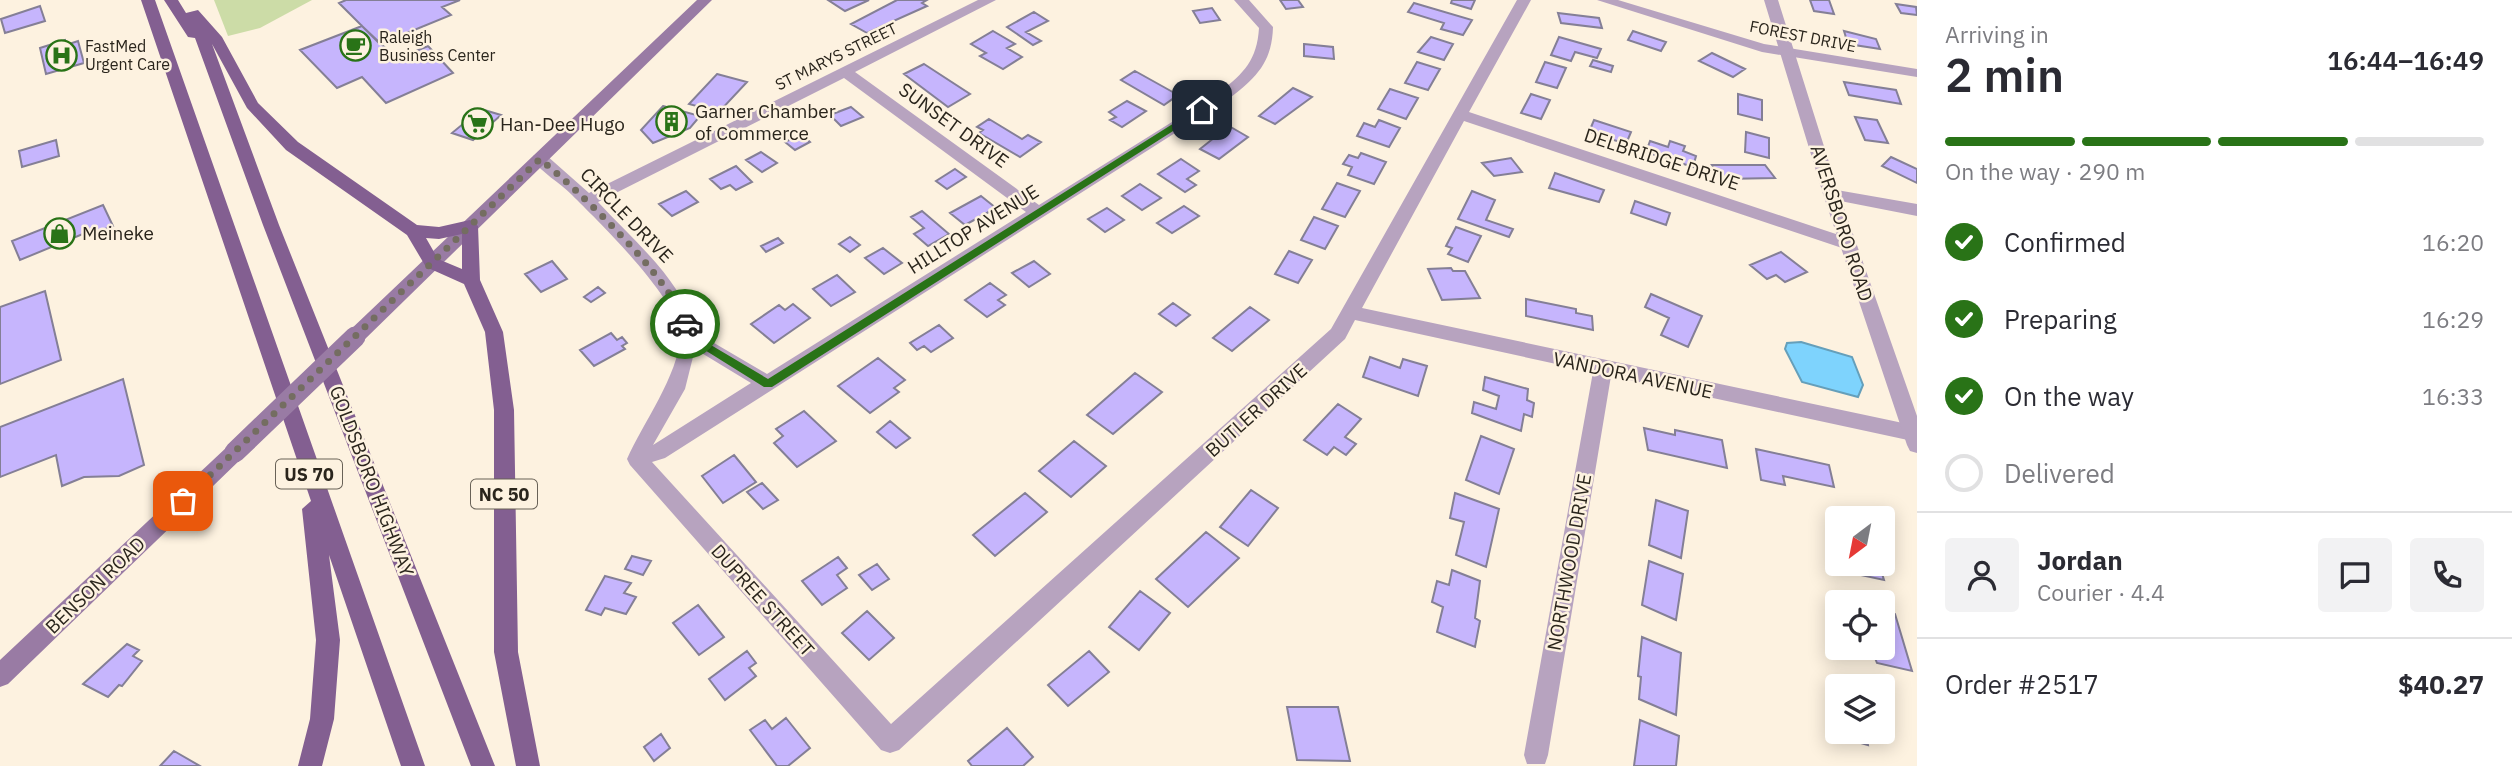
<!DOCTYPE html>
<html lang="en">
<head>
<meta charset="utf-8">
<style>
	body { margin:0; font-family:"IBM Plex Sans",sans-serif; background:#f2f2f3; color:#2b2b33; height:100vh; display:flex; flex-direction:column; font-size:26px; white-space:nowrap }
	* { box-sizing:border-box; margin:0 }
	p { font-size:23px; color:#7c7c81 }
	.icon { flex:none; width:38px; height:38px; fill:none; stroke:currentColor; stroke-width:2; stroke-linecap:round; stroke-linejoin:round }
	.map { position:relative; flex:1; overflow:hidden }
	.sheet { display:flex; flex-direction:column; background:#fff; width:595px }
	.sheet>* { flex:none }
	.needle { width:46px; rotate:212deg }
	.buttons { position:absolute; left:1825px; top:506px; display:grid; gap:14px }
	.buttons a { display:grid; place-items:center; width:70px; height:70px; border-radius:7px; background:#fff; box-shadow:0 4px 18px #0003; font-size:35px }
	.pin { position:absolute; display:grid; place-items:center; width:60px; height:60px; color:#fff; margin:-30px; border-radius:14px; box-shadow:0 4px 10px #0006 }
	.courier { position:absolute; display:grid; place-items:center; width:70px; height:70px; margin:-35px; border:5px solid #297317; border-radius:50%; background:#fff; color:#222; box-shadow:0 2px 9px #0007 }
	.overview em { font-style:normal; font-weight:600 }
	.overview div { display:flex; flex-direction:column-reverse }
	.overview { display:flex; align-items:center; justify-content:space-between; height:119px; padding:0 28px }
	h1 { font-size:46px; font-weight:600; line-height:52px }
	.bar { display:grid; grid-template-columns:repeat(4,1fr); gap:10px 7px; align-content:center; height:84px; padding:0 28px }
	.bar i { height:9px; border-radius:5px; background:#e1e1e2 }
	.bar .selected { background:#297317 }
	.bar p { grid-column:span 4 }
	.line { display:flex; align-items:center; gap:18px; padding:0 28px; border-top:2px solid #e1e1e2 }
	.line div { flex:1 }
	.round { display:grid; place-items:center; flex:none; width:74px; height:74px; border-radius:7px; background:#f2f2f3 }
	ol { padding:0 28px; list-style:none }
	li { display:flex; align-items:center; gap:21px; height:77px }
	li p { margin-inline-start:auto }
	li .icon { padding:7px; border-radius:50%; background:#297317; color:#fff; stroke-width:4 }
	li:last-child { color:#7c7c81 }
	li i { width:38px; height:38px; border:4px solid #e1e1e2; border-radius:50% }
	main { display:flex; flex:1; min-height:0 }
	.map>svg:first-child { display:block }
</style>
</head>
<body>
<main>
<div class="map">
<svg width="1917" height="766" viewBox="0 0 1917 766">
	<rect width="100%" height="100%" fill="#fdf2e0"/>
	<path fill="#ccdca7" d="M214,0h98l-52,28 -32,8z"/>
	<path fill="#7ed3fd" stroke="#659fba" stroke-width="2" d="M1801,342l51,15 11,28 -5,12 -56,-15 -17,-33 2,-6z"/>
	<path fill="#c6b5fd" stroke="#847f96" stroke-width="2" d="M346,0h114l-18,7 9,8 -71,29 -41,-41z
		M828,0h41l-24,11z
		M897,0h30l-5,3 5,3 -60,27 -16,-9z
		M1280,0h18l5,7 -17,2z
		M1452,0h23l-4,9 -20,-6z
		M1810,0h19l5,14 -20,-3z
		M1414,3l58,17 -9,15 -22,-6 3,-6 -36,-11z
		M1896,4l20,3 1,8 -16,-2z
		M40,6l5,15 -40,12 -4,-14z
		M1212,8l8,12 -20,3 -7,-12z
		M1034,12l14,9 -22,11 15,9 -8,4 -26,-18z
		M1558,13l41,5 3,10 -41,-5z
		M362,26l35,33 31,-13 25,27 -67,30 -24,-26 -25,11 -37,-38z
		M993,31l22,13 -8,4 15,9 -19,12 -23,-13 6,-3 -15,-9z
		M1633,31l33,11 -5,9 -33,-11z
		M1844,31l32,8 4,10 -32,-5z
		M1431,37l22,7 -9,16 -26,-8z
		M1559,37l42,12 -4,9 -22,-6 -4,9 -20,-6z
		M65,40l1,5 12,-4 6,22 -38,11 -6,-26z
		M1304,44l29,3 1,12 -30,-3z
		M1712,53l33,16 -12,8 -34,-16z
		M1593,60l20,6 -2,6 -21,-6z
		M1417,62l23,7 -12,21 -23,-7z
		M1545,62l21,6 -9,20 -21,-6z
		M924,64l46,30 -22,13 -44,-33z
		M1135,71l43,24 -14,10 -43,-25z
		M717,74l30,8 -28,30 -30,-8z
		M1844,82l52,8 5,14 -52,-9z
		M1293,88l19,9 -37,27 -16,-8z
		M1390,89l28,9 -12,21 -28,-10z
		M1531,94l19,6 -9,19 -20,-6z
		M1738,94l24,6v20l-24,-6z
		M1127,101l19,10 -24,16 -12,-7 6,-3 -7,-5z
		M663,106l37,10 -10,12 -37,15 -12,-13z
		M851,107l12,10 -22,9 -11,-11z
		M481,109l20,6 -28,25 -21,-7z
		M1855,117l22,3 11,23 -23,-3z
		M989,119l33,20 6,-4 13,7 -21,15 -41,-24 4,-3 -6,-3z
		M1379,120l21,8 -11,19 -32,-11 7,-13 11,4z
		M1594,120l37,12 -5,12 -37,-12z
		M1229,126l19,11 -29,22 -19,-10z
		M1746,132l23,6v20l-24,-6z
		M801,134l9,8 -15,8 -10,-8z
		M56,140l3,16 -37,11 -3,-16z
		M1650,141l18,6 2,-6 15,5 -2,5 13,5 -3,11 -47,-15z
		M761,152l16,11 -15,9 -16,-12z
		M1361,153l25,9 -12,22 -26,-9 4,-8 -9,-3 6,-9 9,3z
		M1891,157l26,12v14l-35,-17z
		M1511,158l11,14 -28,4 -12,-13z
		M1181,159l18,12 -12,8 9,6 -11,7 -27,-18z
		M1712,165h53l10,13 -53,1z
		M736,166l16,16 -16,8 -6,-5 -9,4 -11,-10z
		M955,169l11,8 -19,12 -11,-8z
		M1555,173l49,17 -5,12 -50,-14z
		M1337,183l23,8 -15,26 -23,-8z
		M1140,184l21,14 -19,12 -20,-14z
		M686,191l12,11 -26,14 -13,-12z
		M1472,191l23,9 -9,20 27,9 -4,8 -51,-18z
		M981,196l15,12 -31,17 -15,-12z
		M1635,201l35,12 -4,12 -35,-12z
		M103,205l10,21 -21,8 -2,-3 -70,29 -8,-19z
		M1184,206l15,10 -27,17 -15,-10z
		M1107,208l17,12 -19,12 -17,-13z
		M922,211l27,23 -21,12 -14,-12 10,-6 -13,-11z
		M1314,217l24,9 -13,23 -24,-9z
		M1456,227l25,9 -13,26 -20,-8 4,-6 -6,-2z
		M850,237l10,8 -10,7 -11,-8z
		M778,238l5,5 -17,9 -5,-6z
		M883,248l19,15 -18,11 -19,-16z
		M1289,251l23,9 -14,23 -23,-9z
		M1781,252l26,20 -22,10 -9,-7 -9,4 -17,-14z
		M552,261l15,18 -26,13 -16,-18z
		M1034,261l16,13 -21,13 -17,-14z
		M1451,268l2,3h12l15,27 -38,2 -14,-31z
		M837,275l18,17 -24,14 -18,-17z
		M990,283l16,12 -8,5 7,5 -18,12 -22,-17z
		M598,287l7,6 -14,9 -7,-5z
		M45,291l16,69 -61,24v-77z
		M1651,294l51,22 -14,31 -27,-12 8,-17 -24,-11z
		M1526,299l50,10v4l16,3 1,14 -67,-14z
		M1173,303l17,12 -14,11 -17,-12z
		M793,304l17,14 -36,25 -23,-19 28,-19 6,5z
		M1250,307l19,13 -37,31 -19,-13z
		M939,325l14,13 -22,14 -7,-6 -7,4 -7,-7z
		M611,333l6,7 5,-3 5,6 -5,3 3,3 -31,17 -14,-16z
		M1370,357l30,11 3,-9 24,7 -9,30 -55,-19z
		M878,358l27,22 -11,8 5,4 -29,21 -32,-27z
		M1135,373l27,19 -49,42 -26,-19z
		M1485,377l43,12 -1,11 7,3 -2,14 -8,-3 -3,17 -49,-18 2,-11 22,7 3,-13 -16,-6z
		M123,379l21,86 -25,11 -35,1 -22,9 -6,-31 -56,22v-50z
		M1338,404l23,15 -16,18 11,7 -10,11 -12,-8 -7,8 -23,-15z
		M804,411l32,30 -39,26 -23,-24 9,-7 -7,-7z
		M890,421l20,17 -14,10 -19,-16z
		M1644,428l31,7v-5l47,10 5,28 -79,-18z
		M1481,436l33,13 -15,45 -33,-14z
		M1074,441l32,25 -35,31 -32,-26z
		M1756,449l73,16 5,22 -51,-11 2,9 -24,-5z
		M734,455l22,27 -33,21 -21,-27z
		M762,483l16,17 -15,9 -16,-17z
		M1251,490l27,18 -30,38 -28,-19z
		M1025,493l22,19 -52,44 -22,-21z
		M1455,493l44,16 -13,58 -30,-12 8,-33 -14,-4z
		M1656,500l32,11 -7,47 -32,-13z
		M1206,532l33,26 -51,49 -32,-28z
		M632,556l19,5 -8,14 -18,-6z
		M838,557l9,11 -10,7 10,13 -25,17 -20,-24z
		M1649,561l34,13 -7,46 -34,-15z
		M877,564l12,15 -17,11 -13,-15z
		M1848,564h31l5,16 -33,-7z
		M1452,570l28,11 -5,37 5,3 -5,26 -38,-15 6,-25 -11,-5 5,-21 12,4z
		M605,576l26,7 -7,10 12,4 -10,17 -21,-6 -4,7 -15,-5z
		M1140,591l30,22 -31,37 -30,-23z
		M698,605l26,32 -25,18 -26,-32z
		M867,611l27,27 -25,22 -27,-27z
		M1883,611l12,3 17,57 -35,-8 -6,-15h12z
		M1642,637l39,16 -5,62 -37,-16 2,-22 -3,-1z
		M127,644l12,6 -6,6 9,5 -20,25 -3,-1 -11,12 -25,-13z
		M747,651l9,12 -7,5 7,8 -31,24 -16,-21z
		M1089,651l20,21 -41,34 -20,-21z
		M1827,683l11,3v40z
		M1287,707h51l12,54 -53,-1z
		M786,718l24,30 -22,18h-11l-27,-36 15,-10 7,9z
		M1640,720l39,16 -3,30h-42z
		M1007,728l26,29 -10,9h-51l-4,-5z
		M1839,732h27l2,13 -28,-8z
		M661,734l9,14 -16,13 -10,-14z
		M174,751l26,15h-40z"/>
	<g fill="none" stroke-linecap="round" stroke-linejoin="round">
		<path fill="#b7a3bf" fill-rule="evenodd" d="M978,0h18l-141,72 184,133 181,-113c24,-19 37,-32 39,-64l-25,-28h15l24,27c-1,35 -16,50 -43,71l-565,360 -13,4 239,262 440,-395 186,-329h14l-62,112 385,128 3,4 -9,6 -6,-2 -378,-127 -102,187 555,118v16l-306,-66 -63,379 -3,9h-18l-3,-9 69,-383 -238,-52 -10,19 -446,411 -9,3 -9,-3 -251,-285 -3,-6c15,-34 52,-85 53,-122 0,-37 -82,-116 -108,-142 -13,-13 -30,-22 -40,-36l2,-4h12l43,38zM844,78l182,134 -259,162 -70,-41c-16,-54 -62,-91 -99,-131zM695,349l56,34 -98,62 32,-56z
			M1597,0h21l146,44 153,25v8l-155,-25z
			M1831,189l86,15v12l-92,-18 -2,-4z"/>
		<path fill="#b7a3bf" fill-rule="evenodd" d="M1764,0h14l61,194 78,222v37l-7,-2 -3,-6 -84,-251z"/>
		<path fill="#997ba4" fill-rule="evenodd" d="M697,0h15l-350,342h-14l-2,-5 2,-5z
			M235,444l7,2 3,6 -3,6 -234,226 -8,3v-27l228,-214z"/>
		<path fill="#835f91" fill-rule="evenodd" d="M141,0h14l270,766h-24l-72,-211 11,85 -6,79 -12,47h-24l12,-47 6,-79 -14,-131 9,-8z
			M164,0h14l8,13 12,-3 24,27 36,66 40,39 119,83 22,2 31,-7 8,6 2,54 23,52 11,78 4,242 22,114h-24l-22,-114v-242l-9,-78 -21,-48 -38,-17 -19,-32 -121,-85 -39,-42 -35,-64 67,181 216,541h-24l-208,-541 -68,-187 -7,-1zM462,234v35l-24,-10 -12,-21 13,1z"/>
		<path stroke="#997ba4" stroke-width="21" d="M235,452l120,-115"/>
	</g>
	<path fill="#297317" d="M1198,108l8,2 -434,277h-8l-80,-50 -4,-13 5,-4 4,1 5,14 74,44z"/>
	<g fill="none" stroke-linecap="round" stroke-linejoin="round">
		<path stroke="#746d61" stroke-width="7" stroke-dasharray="0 12.6" d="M183,501l357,-342c38,31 132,120 145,165"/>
	</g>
	<defs>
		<symbol id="cafe-ring" viewBox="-11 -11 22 22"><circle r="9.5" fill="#fdf2e0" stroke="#297317" stroke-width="1.5"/><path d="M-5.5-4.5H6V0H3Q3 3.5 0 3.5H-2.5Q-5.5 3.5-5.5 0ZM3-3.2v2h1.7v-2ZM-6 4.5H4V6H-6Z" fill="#297317"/></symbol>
		<symbol id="hospital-ring" viewBox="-11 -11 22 22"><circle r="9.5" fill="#fdf2e0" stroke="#297317" stroke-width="1.5"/><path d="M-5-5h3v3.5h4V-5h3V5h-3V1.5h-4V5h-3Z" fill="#297317"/></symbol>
		<symbol id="building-ring" viewBox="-11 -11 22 22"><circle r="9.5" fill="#fdf2e0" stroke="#297317" stroke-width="1.5"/><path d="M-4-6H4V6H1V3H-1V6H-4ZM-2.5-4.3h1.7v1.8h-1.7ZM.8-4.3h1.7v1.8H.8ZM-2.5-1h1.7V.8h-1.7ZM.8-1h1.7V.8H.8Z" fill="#297317"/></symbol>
		<symbol id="supermarket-ring" viewBox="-11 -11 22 22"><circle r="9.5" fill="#fdf2e0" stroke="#297317" stroke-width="1.5"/><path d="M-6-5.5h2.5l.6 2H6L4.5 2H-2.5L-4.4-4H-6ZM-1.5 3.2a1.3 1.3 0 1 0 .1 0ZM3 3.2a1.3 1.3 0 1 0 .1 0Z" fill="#297317"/></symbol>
		<symbol id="shop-ring" viewBox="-11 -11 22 22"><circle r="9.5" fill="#fdf2e0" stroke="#297317" stroke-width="1.5"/><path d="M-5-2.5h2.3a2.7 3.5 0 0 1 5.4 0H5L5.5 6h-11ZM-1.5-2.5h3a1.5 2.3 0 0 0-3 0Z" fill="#297317"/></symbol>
	</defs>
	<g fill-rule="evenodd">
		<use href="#cafe-ring" x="338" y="28" width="35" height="35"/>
		<use href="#hospital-ring" x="44" y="38" width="35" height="35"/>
		<use href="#building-ring" x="654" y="104" width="35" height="35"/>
		<use href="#supermarket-ring" x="460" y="106" width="35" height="35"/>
		<use href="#shop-ring" x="42" y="216" width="35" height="35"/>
	</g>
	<g text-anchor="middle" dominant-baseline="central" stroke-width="5" stroke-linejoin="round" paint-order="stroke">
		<g font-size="16" fill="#2a251c" stroke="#fdf2e0">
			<text transform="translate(1803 36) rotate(11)">FOREST DRIVE</text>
			<text transform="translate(836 56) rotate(-26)">ST MARYS STREET</text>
		</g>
		<g font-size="16" fill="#2a251c" stroke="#fdf2e0" text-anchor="start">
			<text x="379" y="37">Raleigh<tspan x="379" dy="18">Business Center</tspan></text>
			<text x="85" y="46">FastMed<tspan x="85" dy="18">Urgent Care</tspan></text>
		</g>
		<g fill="#fdf2e0" stroke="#696257" stroke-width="2">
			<rect x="276" y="459.5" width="66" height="29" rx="5"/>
			<rect x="471" y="479.5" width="66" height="29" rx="5"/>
		</g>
		<g font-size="18" font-weight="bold" fill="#2a251c">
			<text x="309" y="474">US 70</text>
			<text x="504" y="494">NC 50</text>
		</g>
		<g font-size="19" fill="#2a251c" stroke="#fdf2e0" text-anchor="start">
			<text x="695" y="111">Garner Chamber<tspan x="695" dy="22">of Commerce</tspan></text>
			<text x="500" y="124">Han-Dee Hugo</text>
			<text x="82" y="233">Meineke</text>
		</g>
		<g font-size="19" fill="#2a251c" stroke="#fdf2e0">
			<text transform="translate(954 125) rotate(36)">SUNSET DRIVE</text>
			<text transform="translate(1662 159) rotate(18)">DELBRIDGE DRIVE</text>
			<text transform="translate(627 215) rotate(46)">CIRCLE DRIVE</text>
			<text transform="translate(1842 223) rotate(72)">AVERSBORO ROAD</text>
			<text transform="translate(973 229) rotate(-32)">HILLTOP AVENUE</text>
			<text transform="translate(1633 375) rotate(12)">VANDORA AVENUE</text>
			<text transform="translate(1256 410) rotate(-42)">BUTLER DRIVE</text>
			<text transform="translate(372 481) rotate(69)">GOLDSBORO HIGHWAY</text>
			<text transform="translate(1569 562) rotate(-80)">NORTHWOOD DRIVE</text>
			<text transform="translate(95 585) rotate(-44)">BENSON ROAD</text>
			<text transform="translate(763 600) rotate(48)">DUPREE STREET</text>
		</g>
	</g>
</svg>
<div class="buttons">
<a><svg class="needle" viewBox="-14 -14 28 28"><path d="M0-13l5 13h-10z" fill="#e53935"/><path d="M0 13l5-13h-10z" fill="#7c7c81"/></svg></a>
<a><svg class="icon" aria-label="locate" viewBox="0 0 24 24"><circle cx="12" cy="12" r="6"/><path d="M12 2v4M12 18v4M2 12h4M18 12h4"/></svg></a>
<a><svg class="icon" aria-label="layers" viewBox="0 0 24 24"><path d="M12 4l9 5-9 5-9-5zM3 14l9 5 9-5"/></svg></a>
</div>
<div class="pin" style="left:183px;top:501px;background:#ea580c"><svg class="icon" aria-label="bag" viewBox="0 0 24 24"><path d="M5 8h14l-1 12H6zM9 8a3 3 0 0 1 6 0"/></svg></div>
<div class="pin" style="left:1202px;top:110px;background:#1f2937"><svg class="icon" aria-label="home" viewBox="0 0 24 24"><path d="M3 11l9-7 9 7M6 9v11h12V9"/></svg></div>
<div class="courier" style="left:685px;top:324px"><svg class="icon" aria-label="car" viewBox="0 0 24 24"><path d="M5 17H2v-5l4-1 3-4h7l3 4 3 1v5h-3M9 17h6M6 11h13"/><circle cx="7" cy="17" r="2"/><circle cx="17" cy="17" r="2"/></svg></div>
</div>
<section class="sheet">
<div class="overview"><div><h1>2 min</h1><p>Arriving in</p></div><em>16:44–16:49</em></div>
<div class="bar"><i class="selected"></i><i class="selected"></i><i class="selected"></i><i></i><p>On the way · 290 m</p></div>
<ol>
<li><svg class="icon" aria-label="check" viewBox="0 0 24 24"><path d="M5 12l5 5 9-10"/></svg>Confirmed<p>16:20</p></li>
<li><svg class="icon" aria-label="check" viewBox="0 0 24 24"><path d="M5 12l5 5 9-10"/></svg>Preparing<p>16:29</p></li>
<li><svg class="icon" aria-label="check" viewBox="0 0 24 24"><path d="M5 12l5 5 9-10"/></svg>On the way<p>16:33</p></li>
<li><i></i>Delivered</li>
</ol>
<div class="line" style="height:126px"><a class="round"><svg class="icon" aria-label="person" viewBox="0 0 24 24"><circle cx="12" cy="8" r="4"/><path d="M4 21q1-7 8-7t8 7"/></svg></a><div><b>Jordan</b><p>Courier · 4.4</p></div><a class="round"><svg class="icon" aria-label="chat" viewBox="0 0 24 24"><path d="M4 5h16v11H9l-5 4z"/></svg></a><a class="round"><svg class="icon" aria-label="phone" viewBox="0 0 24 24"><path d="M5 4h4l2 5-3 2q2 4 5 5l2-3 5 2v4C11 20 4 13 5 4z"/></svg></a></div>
<div class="line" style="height:91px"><div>Order #2517</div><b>$40.27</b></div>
</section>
</main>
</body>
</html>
